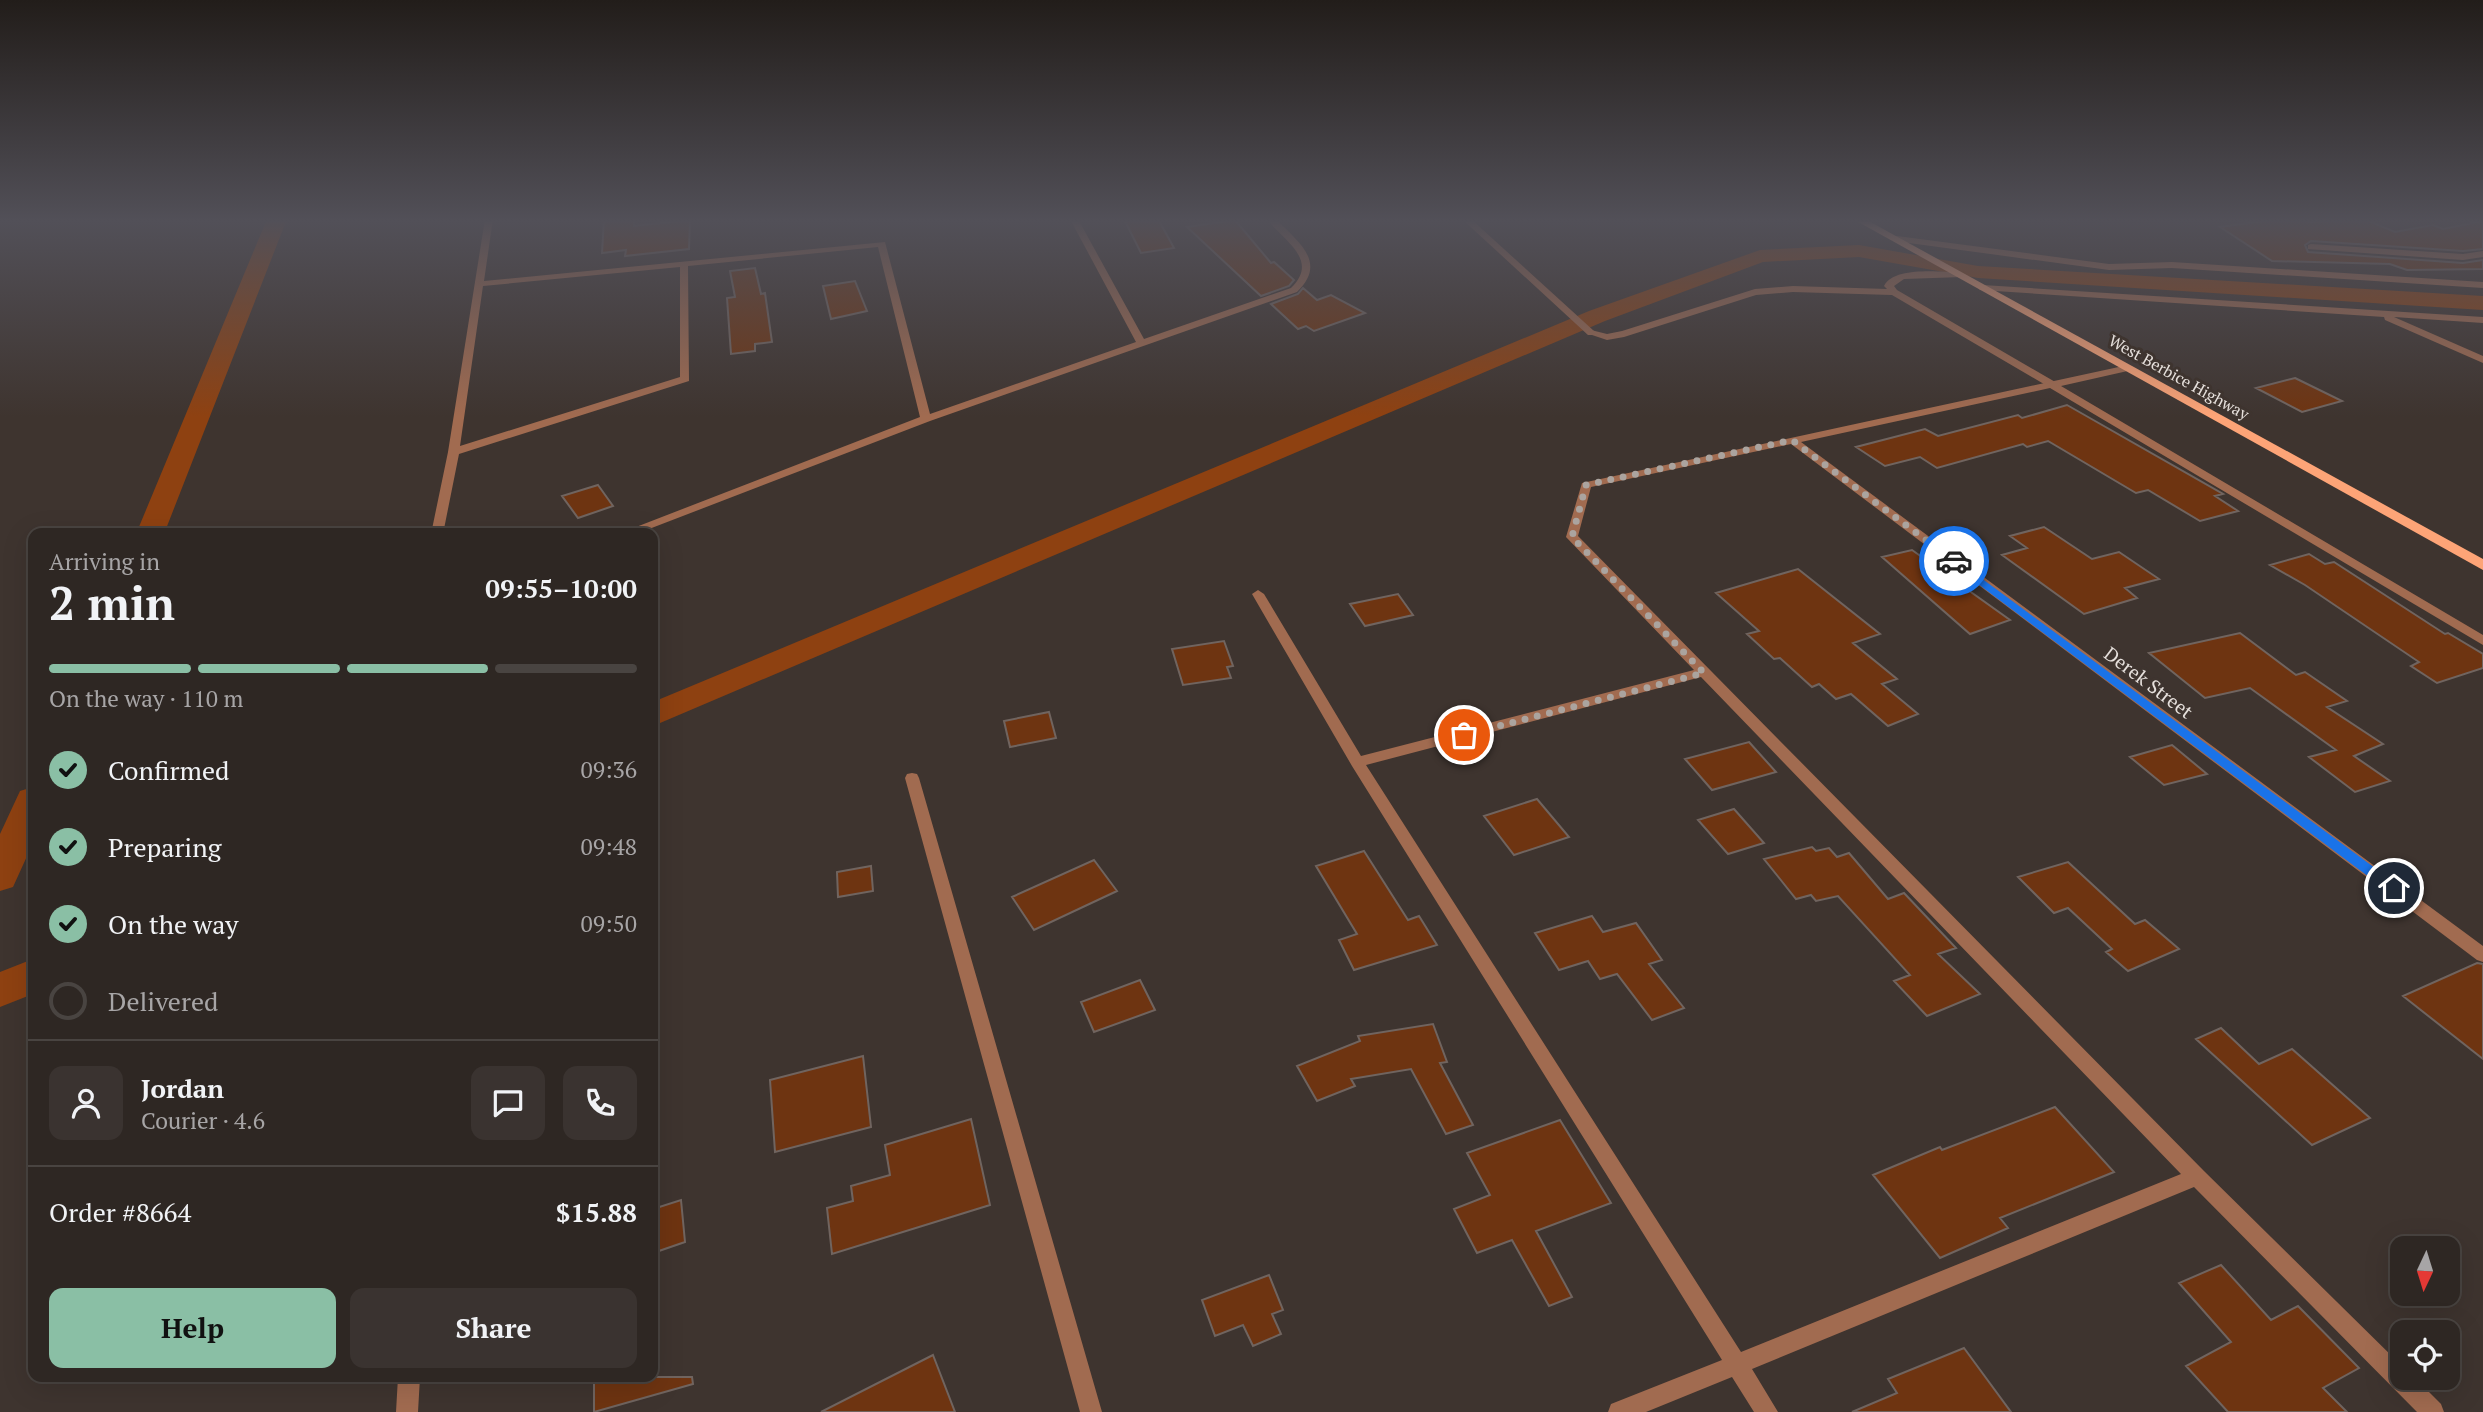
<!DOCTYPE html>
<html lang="en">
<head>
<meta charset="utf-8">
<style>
	body { margin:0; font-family:"PT Serif",serif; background:#3a3330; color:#f1f3f6; height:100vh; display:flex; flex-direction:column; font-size:26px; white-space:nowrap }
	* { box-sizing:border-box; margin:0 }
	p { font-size:23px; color:#a7a5a6 }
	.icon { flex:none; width:38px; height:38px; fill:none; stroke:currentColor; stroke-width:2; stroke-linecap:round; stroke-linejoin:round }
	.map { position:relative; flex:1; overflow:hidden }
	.details { position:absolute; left:28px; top:528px; width:630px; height:854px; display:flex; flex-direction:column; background:#2e2723; border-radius:14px; box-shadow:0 7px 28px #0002,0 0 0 2px #494441 }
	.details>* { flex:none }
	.needle { width:46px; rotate:184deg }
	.fabs { position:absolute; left:2390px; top:1236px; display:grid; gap:14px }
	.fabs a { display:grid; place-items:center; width:70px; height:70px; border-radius:14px; background:#2e2723; box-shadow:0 7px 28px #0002,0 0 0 2px #494441; font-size:35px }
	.pin { position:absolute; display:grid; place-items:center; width:60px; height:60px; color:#fff; margin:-30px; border:4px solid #fff; border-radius:50%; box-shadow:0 2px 7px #0007 }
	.courier { position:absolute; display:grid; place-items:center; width:70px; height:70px; margin:-35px; border:5px solid #1a73e8; border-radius:50%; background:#fff; color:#222; box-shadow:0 2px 9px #0007 }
	.headline em { font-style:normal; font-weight:700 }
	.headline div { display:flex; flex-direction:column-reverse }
	.headline { display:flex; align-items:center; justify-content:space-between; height:119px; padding:0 21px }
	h1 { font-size:46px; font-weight:700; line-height:52px }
	.bar { display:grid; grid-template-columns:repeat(4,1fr); gap:10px 7px; align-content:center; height:84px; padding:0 21px }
	.bar i { height:9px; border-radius:5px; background:#494441 }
	.bar .active { background:#8abfa5 }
	.bar p { grid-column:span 4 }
	.line { display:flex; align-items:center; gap:18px; padding:0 21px; border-top:2px solid #494441 }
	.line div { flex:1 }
	.round { display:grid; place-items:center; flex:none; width:74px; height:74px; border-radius:14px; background:#3a3330 }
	ol { padding:0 21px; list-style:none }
	li { display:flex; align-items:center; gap:21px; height:77px }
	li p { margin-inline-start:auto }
	li .icon { padding:7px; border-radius:50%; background:#8abfa5; color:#111; stroke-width:4 }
	li:last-child { color:#a7a5a6 }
	li i { width:38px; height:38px; border:4px solid #494441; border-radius:50% }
	.button { display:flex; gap:14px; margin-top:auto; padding:14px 21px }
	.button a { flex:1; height:80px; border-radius:14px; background:#8abfa5; color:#111; font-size:28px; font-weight:700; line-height:80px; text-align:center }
	.button a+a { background:#3a3330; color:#f1f3f6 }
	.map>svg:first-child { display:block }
</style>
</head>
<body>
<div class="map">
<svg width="2483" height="1412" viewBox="0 0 2483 1412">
	<rect width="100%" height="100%" fill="#3e342f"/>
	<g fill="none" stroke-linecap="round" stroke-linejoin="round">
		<path fill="#8e4111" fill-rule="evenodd" d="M267,219h20l-123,315h-28z
			M1859,245l119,21 505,30v14l-505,-32 -119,-21 -96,5 -158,59 -952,405v-24l936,-391 171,-61z
			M33,787v56l-20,44 -13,4v-57l20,-43z
			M33,959v35l-33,13v-35z"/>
	</g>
	<path fill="#6e3411" stroke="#70645f" stroke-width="2" d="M604,219h30v7l56,-6 -1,29 -64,7 1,-6 -24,3z
		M1124,219h34l16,29 -33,5z
		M2278,219h24l7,3 55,-3 31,13 38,-7 10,4 40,-8v28l-20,2 -152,-10 -6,4 3,7 155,11 20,-3v9l-76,1 -17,-6 -118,-3 -52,-34z
		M1235,220l36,43 3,-1 20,18 -5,6 -28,10 -74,-69z
		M755,268l6,26 4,-1 7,49 -17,2v7l-24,3 -4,-56 8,-1 -5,-26z
		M855,281l12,30 -36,8 -8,-33z
		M1303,288l14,12 14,-5 34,18 -51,18 -8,-5 -8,3 -27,-25 27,-10z
		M2295,378l47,23 -40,11 -46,-24z
		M2067,405l156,89 -8,2 23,15 -38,10 -52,-31 -12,3 -88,-52 -21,6 -4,-3 -86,24 -17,-11 -35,9 -29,-19 69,-18 13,7 80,-21 4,3z
		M598,485l15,21 -35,12 -16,-22z
		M2044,527l48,32 27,-7 40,27 -34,9 12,10 -53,16 -82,-59 25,-7 -17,-12z
		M1912,550l98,70 -40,14 -88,-77z
		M2309,554l16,10 9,-2 111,72 3,-1 35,21v14l-46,15 -26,-17 8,-4 -114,-77 -35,-20z
		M1798,569l82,65 -27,9 44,36 -15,5 36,30 -30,12 -37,-32 -15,5 -17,-15 -7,3 -32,-29 -6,1 -27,-25 12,-3 -43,-38z
		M1398,594l15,21 -48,11 -15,-22z
		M2240,633l56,42 9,-3 42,29 -20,6 56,37 -29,12 36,25 -35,11 -46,-35 27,-7 -86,-62 -45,10 -56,-45z
		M1224,641l9,25 -6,1 4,11 -48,7 -11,-36z
		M1049,712l7,26 -46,9 -6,-26z
		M1749,742l27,30 -64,18 -27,-31z
		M2172,745l35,29 -43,11 -34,-28z
		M1537,799l32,38 -55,18 -30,-39z
		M1734,809l30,34 -36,11 -30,-34z
		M1812,847l4,4 13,-3 8,9 12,-4 39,46 16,-6 52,55 -18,6 42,40 -53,22 -33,-35 16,-6 -72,-79 -22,5 -5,-6 -15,4 -32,-40z
		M1364,851l44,69 11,-4 18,29 -83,25 -15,-30 18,-6 -41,-68z
		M1094,860l23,31 -83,39 -22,-33z
		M2068,862l67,62 10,-4 34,29 -51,22 -22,-19 6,-3 -44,-41 -14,5 -36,-36z
		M871,866l2,25 -35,6 -1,-25z
		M1592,916l11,16 33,-9 26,37 -13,4 35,44 -32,12 -35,-46 -17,5 -12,-18 -29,9 -24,-37z
		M2477,963l6,1v95l-80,-63z
		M1140,980l15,30 -61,22 -13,-30z
		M1433,1024l14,38 -7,1 33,62 -27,9 -35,-65 -60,10 4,7 -38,15 -20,-35 63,-25 -2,-5z
		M2221,1028l38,36 33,-15 78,69 -58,27 -116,-106z
		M863,1056l8,71 -96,25 -5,-72z
		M2055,1107l59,65 -114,46 8,10 -68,30 -67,-83 67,-28 2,3z
		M971,1119l19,86 -158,49 -5,-46 26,-7 -2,-15 39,-11 -5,-30z
		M1560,1120l51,83 -75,28 36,66 -23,9 -37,-66 -35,13 -23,-44 36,-14 -23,-42z
		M681,1200l4,42 -32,11v-44z
		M2221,1265l50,55 27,-14 61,62 -36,20 24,24h-119l-42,-46 45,-24 -52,-59z
		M1269,1275l14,35 -11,4 9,20 -28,12 -10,-21 -28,11 -13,-36z
		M1964,1348l47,64h-159l45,-19 -9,-14z
		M933,1355l22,57h-134z
		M594,1377h98l1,7 -99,28z"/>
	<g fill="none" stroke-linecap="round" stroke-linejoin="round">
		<path fill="#a16b50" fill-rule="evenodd" d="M1959,272l5,3 -2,2 -58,2 -10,7 3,4 160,93v4h-8l-157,-92 -99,-3 -37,3 -132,42 -17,3 -21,-7 5,-3 16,4 15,-3 133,-42 38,-3 94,3 -3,-3c10,-20 55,-14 75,-14z"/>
		<path fill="#a16b50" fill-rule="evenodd" d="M485,219h8l-9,62 401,-39 45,172 206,-72 -66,-123h8l66,120 147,-51c29,-28 -7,-47 -24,-69h9c22,23 52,43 21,73l-367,129 -294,113h-18l302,-117 -42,-170 -190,19 1,115 -230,73 -16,80h-12l17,-82zM680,267v110l-220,69 23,-160z
			M1462,219h9l123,112v4h-6z
			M1897,236l212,28 63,-2 311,20v6l-311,-20 -63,2 -215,-29v-4z
			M2311,244l152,10 20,-3v6l-20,3 -155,-11v-4z
			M1983,285l500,32v6l-89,-6 89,39v7l-98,-43 -1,-3 -404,-27 -2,-2z
			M2128,365l5,3 -1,2 -71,16 422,249v10l-433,-257 -249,54 682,504v16l-6,-2 -686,-516 -200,43 -13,49 626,635 199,196v10h11l27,27 3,8h-27l-223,-225 -442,182 26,43h-24l-22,-35 -86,35h-38l3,-8 111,-44 -370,-594 -100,-172 6,-4 6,4 97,162 333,-86 -128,-133 16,-54zM1701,677l480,497 -440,178 -375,-587z
			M912,773l5,1 2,4 183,634h-22l-175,-634 2,-4z
			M398,1377h22l-2,35h-22z"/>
		<path fill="#fda477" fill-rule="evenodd" d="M1853,219h12l618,340v11z"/>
	</g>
	<linearGradient id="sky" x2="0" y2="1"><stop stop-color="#221d1a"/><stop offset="0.53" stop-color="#525058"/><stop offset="1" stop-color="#525058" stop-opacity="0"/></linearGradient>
	<rect width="2483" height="417" fill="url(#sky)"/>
	<path fill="#1a73e8" d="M1954,558l444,327v7h-9l-439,-329 -1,-2z"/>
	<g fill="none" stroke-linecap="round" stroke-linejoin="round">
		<path stroke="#aba49f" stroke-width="7" stroke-dasharray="0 12.6" d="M1464,735l240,-62 -132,-136 14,-52 206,-45 162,121"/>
	</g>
	<g text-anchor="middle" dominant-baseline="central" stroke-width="6" stroke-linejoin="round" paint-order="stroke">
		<g font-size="16" fill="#e6e0dc" stroke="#3e342f">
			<text transform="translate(2179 377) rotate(29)">West Berbice Highway</text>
		</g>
		<g font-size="19" fill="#e6e0dc" stroke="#3e342f">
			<text transform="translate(2149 682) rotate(37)">Derek Street</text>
		</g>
	</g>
</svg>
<div class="fabs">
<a><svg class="needle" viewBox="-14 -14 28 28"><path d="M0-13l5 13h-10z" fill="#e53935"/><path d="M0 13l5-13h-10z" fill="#a7a5a6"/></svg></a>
<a><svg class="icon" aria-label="locate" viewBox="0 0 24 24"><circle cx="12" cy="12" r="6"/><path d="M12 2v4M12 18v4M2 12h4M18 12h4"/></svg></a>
</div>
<div class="pin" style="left:1464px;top:735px;background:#ea580c"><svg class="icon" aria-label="bag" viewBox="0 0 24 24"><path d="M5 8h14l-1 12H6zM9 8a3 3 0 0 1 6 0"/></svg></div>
<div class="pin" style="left:2394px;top:888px;background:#1f2937"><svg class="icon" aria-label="home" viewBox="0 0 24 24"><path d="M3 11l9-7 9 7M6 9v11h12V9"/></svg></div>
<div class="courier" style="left:1954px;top:561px"><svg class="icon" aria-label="car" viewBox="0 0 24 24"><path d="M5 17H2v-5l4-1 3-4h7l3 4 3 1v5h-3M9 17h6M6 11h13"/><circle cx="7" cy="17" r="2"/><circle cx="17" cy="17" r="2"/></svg></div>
<section class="details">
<div class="headline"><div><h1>2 min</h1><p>Arriving in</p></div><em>09:55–10:00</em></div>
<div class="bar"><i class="active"></i><i class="active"></i><i class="active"></i><i></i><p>On the way · 110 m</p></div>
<ol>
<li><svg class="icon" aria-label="check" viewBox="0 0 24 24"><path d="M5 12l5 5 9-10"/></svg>Confirmed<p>09:36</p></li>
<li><svg class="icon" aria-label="check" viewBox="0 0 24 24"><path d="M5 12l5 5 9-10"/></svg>Preparing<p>09:48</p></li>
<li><svg class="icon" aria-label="check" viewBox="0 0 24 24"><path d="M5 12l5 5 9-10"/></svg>On the way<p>09:50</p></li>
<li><i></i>Delivered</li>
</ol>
<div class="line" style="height:126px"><a class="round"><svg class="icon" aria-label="person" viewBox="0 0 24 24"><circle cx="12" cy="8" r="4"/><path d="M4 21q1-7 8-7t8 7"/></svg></a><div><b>Jordan</b><p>Courier · 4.6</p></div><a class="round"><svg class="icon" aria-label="chat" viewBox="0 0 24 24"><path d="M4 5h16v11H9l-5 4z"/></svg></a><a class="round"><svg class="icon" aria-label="phone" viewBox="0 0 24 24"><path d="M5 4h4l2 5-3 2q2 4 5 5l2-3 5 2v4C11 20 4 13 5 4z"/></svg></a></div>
<div class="line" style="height:91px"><div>Order #8664</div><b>$15.88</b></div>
<div class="button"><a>Help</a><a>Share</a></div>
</section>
</div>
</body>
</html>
